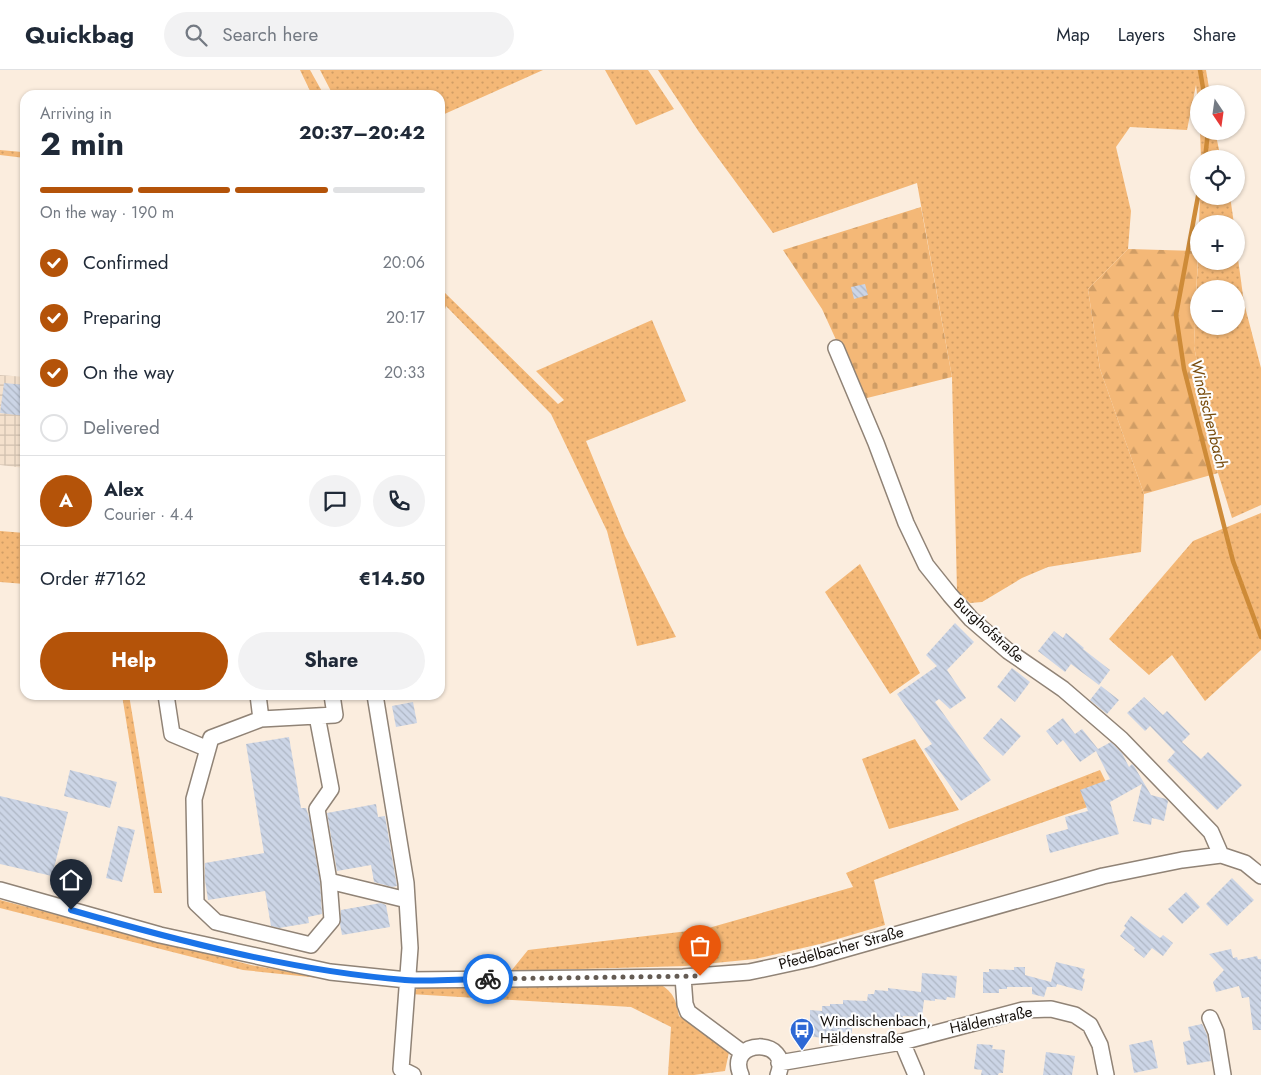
<!DOCTYPE html>
<html lang="en">
<head>
<meta charset="utf-8">
<style>
	body { margin:0; font-family:Jost,sans-serif; background:#f2f2f3; color:#1f2937; height:100vh; display:flex; flex-direction:column; font-size:19px; white-space:nowrap }
	* { box-sizing:border-box; margin:0 }
	p { font-size:16px; color:#747a83 }
	.icon { flex:none; width:28px; height:28px; fill:none; stroke:currentColor; stroke-width:2; stroke-linecap:round; stroke-linejoin:round }
	.map { position:relative; flex:1; overflow:hidden }
	.drawer { position:absolute; left:20px; top:20px; width:425px; height:610px; display:flex; flex-direction:column; background:#fff; border-radius:15px; box-shadow:0 1px 4px #0004 }
	.drawer>* { flex:none }
	.needle { width:32px; rotate:167deg }
	.buttons { position:absolute; left:1190px; top:15px; display:grid; gap:10px }
	.buttons a { display:grid; place-items:center; width:55px; height:55px; border-radius:50%; background:#fff; box-shadow:0 1px 4px #0004; font-size:25px }
	.pin { position:absolute; display:grid; place-items:center; width:42px; height:42px; color:#fff; margin:-51px -21px; border-radius:50% 50% 50% 0; rotate:-45deg; box-shadow:0 0 5px #0007 }
	.pin .icon { rotate:45deg }
	.courier { position:absolute; display:grid; place-items:center; width:50px; height:50px; margin:-25px; border:4px solid #1a73e8; border-radius:50%; background:#fff; color:#222; box-shadow:0 1px 6px #0007 }
	.headline em { font-style:normal; font-weight:700 }
	.headline div { display:flex; flex-direction:column-reverse }
	.headline { display:flex; align-items:center; justify-content:space-between; height:85px; padding:0 20px }
	h1 { font-size:32px; font-weight:700; line-height:38px }
	.bar { display:grid; grid-template-columns:repeat(4,1fr); gap:8px 5px; align-content:center; height:60px; padding:0 20px }
	.bar i { height:6px; border-radius:4px; background:#e0e1e3 }
	.bar .on { background:#b45309 }
	.bar p { grid-column:span 4 }
	.line { display:flex; align-items:center; gap:12px; padding:0 20px; border-top:1px solid #e0e1e3 }
	.line div { flex:1 }
	.round { display:grid; place-items:center; flex:none; width:52px; height:52px; border-radius:26px; background:#f2f2f3 }
	ol { padding:0 20px; list-style:none }
	li { display:flex; align-items:center; gap:15px; height:55px }
	li p { margin-inline-start:auto }
	li .icon { padding:5px; border-radius:50%; background:#b45309; color:#fff; stroke-width:4 }
	li:last-child { color:#747a83 }
	li i { width:28px; height:28px; border:2px solid #e0e1e3; border-radius:50% }
	.primary-button { display:flex; gap:10px; margin-top:auto; padding:10px 20px }
	.primary-button a { flex:1; height:58px; border-radius:30px; background:#b45309; color:#fff; font-size:20px; font-weight:700; line-height:58px; text-align:center }
	.primary-button a+a { background:#f2f2f3; color:#1f2937 }
	header { display:flex; align-items:center; gap:30px; box-sizing:border-box; height:70px; padding:0 25px; background:#fff; border-bottom:1px solid #e0e1e3 }
	header strong { font-size:24px }
	nav { display:flex; gap:28px; margin-inline-start:auto; font-size:18px }
	.search { width:350px; height:45px; background:#f2f2f3; display:flex; align-items:center; gap:12px; box-sizing:border-box; padding:0 18px; border-radius:28px; color:#747a83; font-size:19px }
	.map>svg:first-child { display:block }
</style>
</head>
<body>
<header>
<strong>Quickbag</strong>
<div class="search"><svg class="icon" aria-label="search" viewBox="0 0 24 24"><circle cx="10" cy="10" r="6"/><path d="M15 15l6 6"/></svg>Search here</div>
<nav><a>Map</a><a>Layers</a><a>Share</a></nav>
</header>
<div class="map">
<svg width="1261" height="1005" viewBox="0 0 1261 1005">
	<defs>
		<pattern id="industrial-grid" width="8" height="8" patternUnits="userSpaceOnUse" patternTransform="scale(1.25)"><rect width="8" height="8" fill="#f4e1cd"/><path d="M0 4h8M4 0v8" fill="none" stroke="#d0c0af"/></pattern>
		<pattern id="grass-dots" width="8" height="8" patternUnits="userSpaceOnUse" patternTransform="scale(1.25)"><rect width="8" height="8" fill="#f4b877"/><path d="M2 2h.1M6 6h.1" fill="none" stroke="#d09d65" stroke-width="1.8" stroke-linecap="round"/></pattern>
		<pattern id="forest-firs" width="22" height="20" patternUnits="userSpaceOnUse" patternTransform="scale(1.25)"><rect width="22" height="20" fill="#f4b877"/><path d="M5 1l3.5 6h-7zM16 11l3.5 6h-7z" fill="#d09d65"/></pattern>
		<pattern id="cemetery-stones" width="16" height="16" patternUnits="userSpaceOnUse" patternTransform="scale(1.25)"><rect width="16" height="16" fill="#f4b877"/><path d="M2 7V4a2 2 0 0 1 4 0v3zM10 15v-3a2 2 0 0 1 4 0v3z" fill="#d09d65"/></pattern>
		<pattern id="building-back-hatch" width="6" height="6" patternUnits="userSpaceOnUse" patternTransform="scale(1.25)"><rect width="6" height="6" fill="#ccd5e6"/><path d="M-1 5l2 2M0 0l6 6M5-1l2 2" fill="none" stroke="#aeb6c4"/></pattern>
	</defs>
	<rect width="100%" height="100%" fill="#fbedde"/>
	<path fill="url(#industrial-grid)" d="M0,305l25,2v91l-25,-3z"/>
	<path fill="url(#grass-dots)" fill-rule="evenodd" d="M300,0h10l14,25h-12z
		M320,0h223l-103,46v-21h-107z
		M605,0h43l26,39 -38,16z
		M658,0h548l4,24h-11v16l-3,-25 -9,45 -57,-3 -14,20 15,64 -3,38 -40,40 12,80 44,125 -3,58 -93,15 -26,11 -40,24 -12,1 -13,-12 -5,-214 -35,-194 -144,50 -74,-101z
		M1200,61h15l6,28h-20z
		M0,80l22,2 3,6 -25,-3z
		M1200,126h30l4,28h-35z
		M1199,165v26h37v-17l8,59 17,65v137l-29,13 -14,-45 -24,-127zM1199,219h37v37h-37z
		M440,218l118,116 6,-4 -28,-29 116,-51 34,81 -100,40 39,95 51,101 -39,9 -30,-115 -56,-117 -105,-108 -6,21z
		M1261,443v137l-56,51 -33,-46 -23,20 -40,-36 84,-98z
		M0,461l25,2v51l-25,-2z
		M860,494l60,109 -30,21 -65,-102z
		M122,625h7l33,198h-8z
		M915,669l44,71 -70,19 -27,-70z
		M1100,700l14,28 -240,82 11,45 -61,18 -69,16 -70,7 -174,5 17,-21 177,-21 148,-42 -7,-14 120,-51z
		M0,830l251,65 78,14 -86,-9 -243,-62z
		M660,914c14,9 16,16 19,32l50,36 -4,19 -31,4h-26l3,-48 -40,-20 -221,-13 11,-8z"/>
	<path fill="url(#forest-firs)" d="M1128,179l70,2 -4,95 24,127 -74,21 -44,-125 -12,-80z"/>
	<path fill="url(#cemetery-stones)" d="M921,137l31,170 -89,22 -41,-90 -39,-59z"/>
	<g fill="none" stroke-linecap="round" stroke-linejoin="round">
		<path stroke="#ce8b38" stroke-width="4.5" d="M1200,0l4,24
			M1205,89l3,-28
			M1199,121l-23,124 8,54 49,192 28,76"/>
	</g>
	<path fill="url(#building-back-hatch)" d="M865,214l3,11 -14,4 -3,-12z
		M4,313l21,2v31l-25,-3z
		M955,553l19,19 -27,28 19,28 -16,11 -11,-10 -4,3 56,78 -30,21 -37,-52 8,-5 -35,-50 40,-28 -11,-11z
		M1054,561l9,7 3,-5 18,15 -1,1 27,21 -11,15 -28,-21 -6,8 -27,-21z
		M1012,598l18,14 -15,20 -18,-15z
		M1101,616l18,14 -12,14 -17,-14z
		M1144,627l19,18 4,-4 23,23 -8,8 19,17 7,-7 34,33 -25,25 -50,-49 8,-9 -25,-26 -5,5 -18,-18z
		M413,632l4,21 -21,4 -4,-21z
		M1001,648l20,18 -18,20 -20,-18z
		M1063,648l12,16 7,-5 16,20 13,-7 11,11 7,14 3,-3 2,2 17,29 15,4 2,2 -4,20 -12,-3 -1,7 -18,-4 9,-37 -32,18 9,32 -69,19 -4,-18 22,-6 -3,-12 23,-6 -8,-21 30,-11 -14,-28 -16,11 -17,-22 -6,5 -11,-14z
		M289,667l12,71h5l3,9 11,65 2,32 -14,3 1,6 -30,5 -8,-2 -6,-35 -57,9 -3,-20v-17l59,-10 -18,-109z
		M70,700l47,12 -7,26 -46,-12z
		M0,726l68,16 -16,64 -52,-12z
		M376,734l2,13 7,-1 12,70 -5,1 -18,-5 -3,-17 -34,6 -10,-58z
		M118,756l17,4 -13,52 -16,-4z
		M1232,808l22,22 -27,26 -21,-22z
		M1186,822l14,15 -18,17 -14,-15z
		M381,833l5,2 4,22 -48,8 -2,-11 1,-14z
		M1131,846l29,22 3,-3 10,8 -10,13 -11,-8 -8,10 -10,-8 1,-2 -15,-12 6,-8 -2,-2z
		M1231,879l2,9 4,-1 1,3 19,-4 1,3h3v71h-8l-4,-33 -7,1 -3,-12 -23,6 -3,-10 11,-12 -15,-16z
		M1056,892l29,7 -3,9 3,1 -3,12 -25,-7 -1,3h-9l-3,10 -12,-3v-7h-25v2h-8v4h-16v-21h6v-3l25,1v-3h11v8l26,7z
		M922,903l35,3 -2,22 -8,-1 -1,3 -11,-1v2l-11,-1 -2,17 -19,-1v3l-7,-1 -1,3 -14,1v3l-29,-3v11l-23,-2v7l-16,-1 1,-7h-3l1,-8h-2v-12l12,1v-5h8v-2h13v-4l24,1 1,-7h6l1,-4 13,1v-3l33,4z
		M1202,954l5,11 4,26 -24,4 -4,-23 8,-2 -3,-13z
		M1152,970l6,28 -24,5 -5,-28z
		M977,974l16,1 -1,4 13,1 -2,23h-4l-1,2h-17l1,-5 -8,-1z
		M1046,982l29,4 -3,19h-29z"/>
	<g fill="none" stroke-linecap="round" stroke-linejoin="round">
		<defs>
			<path id="minor" d="M836,278l40,95 30,80 20,42 24,30 21,24 37,32 55,38 58,50 90,93 10,23
				M166,625l6,39 36,15
				M258,625l3,24 74,-4 -3,-20
				M375,625l31,188 4,65 -9,121 12,6
				M317,646l14,73 -14,20 12,72 78,19
				M261,649l-50,19 -17,61 2,104 20,19 95,23 21,-25 -3,-39
				M0,820l160,45 170,37 77,8 276,-3 66,-5 61,-13 293,-83 79,-16 39,-5 24,8 16,13
				M683,907l2,27 3,8 55,41
				M1210,948l6,14 7,43
				M902,972l14,33
				M779,993l123,-21 121,-32 28,-1 24,6 15,10 10,20 6,30
				M741,1005c-16,-37 52,-38 37,0"/>
		</defs>
		<use href="#minor" stroke="#908376" stroke-width="18"/>
		<use href="#minor" stroke="#fff" stroke-width="15"/>
	</g>
	<g fill="none" stroke-linecap="round" stroke-linejoin="round">
		<path stroke="#645b53" stroke-width="5" stroke-dasharray="0 9" d="M488,909l212,-3"/>
		<path stroke="#1a73e8" stroke-width="6" d="M71,840c108,31 222,61 334,70 27,2 56,-1 83,-1"/>
	</g>
	<defs>
		<symbol id="bus-pin" viewBox="-11 -11 22 30"><path d="M0 17L-7.5 6A9.5 9.5 0 1 1 7.5 6Z" fill="#2d68d5" stroke="#fdfdfd"/><path d="M-5-6H5V4H4V6H2V4H-2V6H-4V4H-5ZM-3.5-4V0h7V-4ZM-3.5 1.2v1.5H-2V1.2ZM2 1.2v1.5H3.5V1.2Z" fill="#fff"/></symbol>
	</defs>
	<g fill-rule="evenodd">
		<use href="#bus-pin" x="788" y="946" width="28" height="38"/>
	</g>
	<g text-anchor="middle" dominant-baseline="central" stroke-width="4.5" stroke-linejoin="round" paint-order="stroke">
		<g font-size="15" fill="#120d08" stroke="#fdfdfd">
			<text transform="translate(989 560) rotate(42)">Burghofstraße</text>
			<text transform="translate(841 878) rotate(-15)">Pfedelbacher Straße</text>
			<text transform="translate(991 950) rotate(-12)">Häldenstraße</text>
		</g>
		<g font-size="15" fill="#120d08" stroke="#fdfdfd" text-anchor="start">
			<text x="820" y="951">Windischenbach,<tspan x="820" dy="17">Häldenstraße</tspan></text>
		</g>
		<g font-size="16" font-style="italic" fill="#784b0b" stroke="#fdfdfd">
			<text transform="translate(1209 344) rotate(76)">Windischenbach</text>
		</g>
	</g>
</svg>
<div class="buttons">
<a><svg class="needle" viewBox="-14 -14 28 28"><path d="M0-13l5 13h-10z" fill="#e53935"/><path d="M0 13l5-13h-10z" fill="#747a83"/></svg></a>
<a><svg class="icon" aria-label="locate" viewBox="0 0 24 24"><circle cx="12" cy="12" r="6"/><path d="M12 2v4M12 18v4M2 12h4M18 12h4"/></svg></a>
<a>+</a>
<a>−</a>
</div>
<div class="pin" style="left:700px;top:906px;background:#ea580c"><svg class="icon" aria-label="bag" viewBox="0 0 24 24"><path d="M5 8h14l-1 12H6zM9 8a3 3 0 0 1 6 0"/></svg></div>
<div class="pin" style="left:71px;top:840px;background:#1f2937"><svg class="icon" aria-label="home" viewBox="0 0 24 24"><path d="M3 11l9-7 9 7M6 9v11h12V9"/></svg></div>
<div class="courier" style="left:488px;top:909px"><svg class="icon" aria-label="bike" viewBox="0 0 24 24"><circle cx="6" cy="16" r="4"/><circle cx="18" cy="16" r="4"/><path d="M6 16l4-8h5l3 8M10 8l3 8H6M13 5h3"/></svg></div>
<section class="drawer">
<div class="headline"><div><h1>2 min</h1><p>Arriving in</p></div><em>20:37–20:42</em></div>
<div class="bar"><i class="on"></i><i class="on"></i><i class="on"></i><i></i><p>On the way · 190 m</p></div>
<ol>
<li><svg class="icon" aria-label="check" viewBox="0 0 24 24"><path d="M5 12l5 5 9-10"/></svg>Confirmed<p>20:06</p></li>
<li><svg class="icon" aria-label="check" viewBox="0 0 24 24"><path d="M5 12l5 5 9-10"/></svg>Preparing<p>20:17</p></li>
<li><svg class="icon" aria-label="check" viewBox="0 0 24 24"><path d="M5 12l5 5 9-10"/></svg>On the way<p>20:33</p></li>
<li><i></i>Delivered</li>
</ol>
<div class="line" style="height:90px"><b class="round" style="background:#b45309;color:#fff">A</b><div><b>Alex</b><p>Courier · 4.4</p></div><a class="round"><svg class="icon" aria-label="chat" viewBox="0 0 24 24"><path d="M4 5h16v11H9l-5 4z"/></svg></a><a class="round"><svg class="icon" aria-label="phone" viewBox="0 0 24 24"><path d="M5 4h4l2 5-3 2q2 4 5 5l2-3 5 2v4C11 20 4 13 5 4z"/></svg></a></div>
<div class="line" style="height:65px"><div>Order #7162</div><b>€14.50</b></div>
<div class="primary-button"><a>Help</a><a>Share</a></div>
</section>
</div>
</body>
</html>
